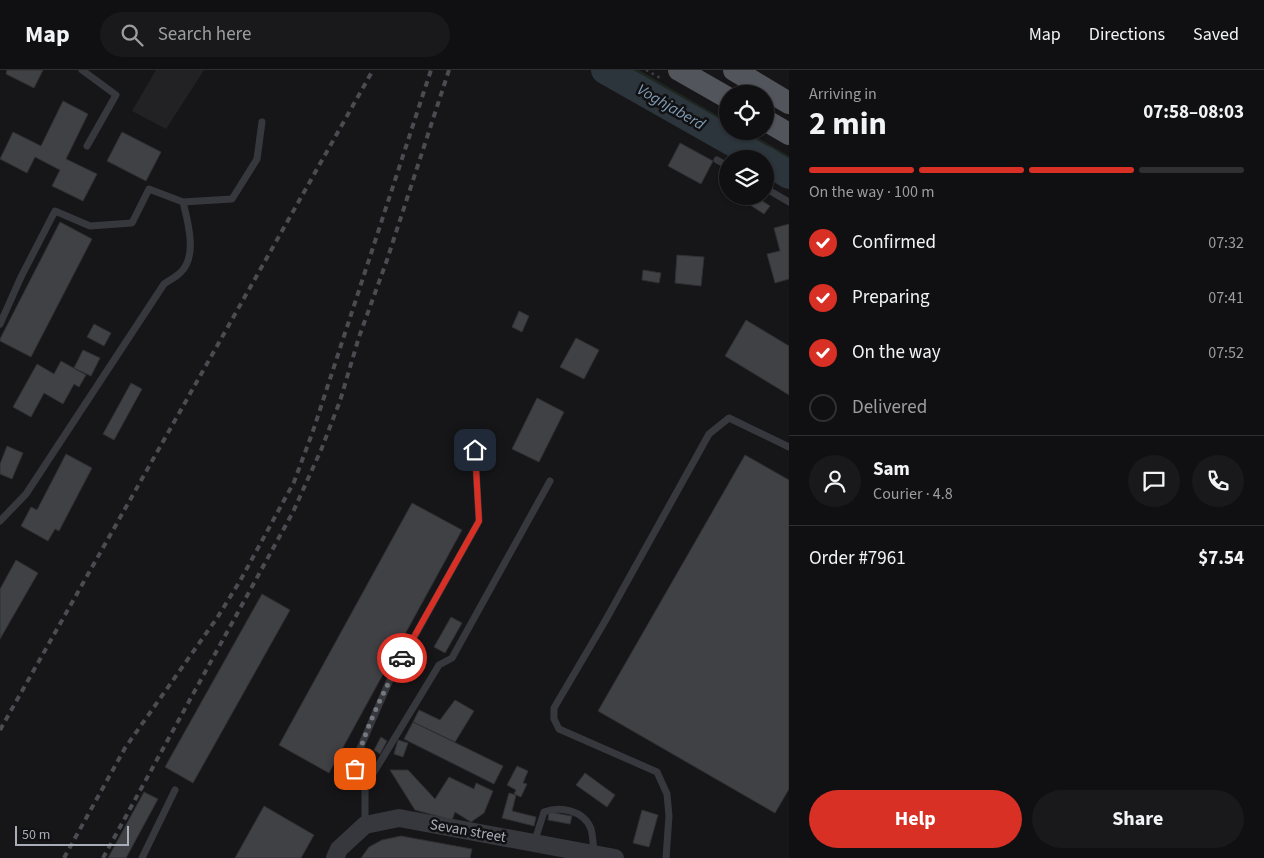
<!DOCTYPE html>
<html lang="en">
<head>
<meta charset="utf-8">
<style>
	body { margin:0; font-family:"Source Sans 3",sans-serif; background:#19191b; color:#f1f3f6; height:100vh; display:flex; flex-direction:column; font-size:19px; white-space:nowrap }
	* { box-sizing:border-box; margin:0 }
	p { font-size:16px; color:#9c9d9f }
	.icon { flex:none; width:28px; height:28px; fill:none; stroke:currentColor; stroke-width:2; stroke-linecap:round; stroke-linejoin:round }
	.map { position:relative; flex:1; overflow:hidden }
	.details { display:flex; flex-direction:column; background:#101012; width:475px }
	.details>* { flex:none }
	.controls { position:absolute; left:719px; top:15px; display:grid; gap:10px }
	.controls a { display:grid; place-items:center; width:55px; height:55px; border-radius:50%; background:#101012; box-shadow:0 1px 4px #0004,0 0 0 1px #303032; font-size:25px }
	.scale { position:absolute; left:15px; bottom:12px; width:114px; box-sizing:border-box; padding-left:5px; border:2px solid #a8adb8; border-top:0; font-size:14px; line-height:18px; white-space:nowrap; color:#a8adb8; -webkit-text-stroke:4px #111113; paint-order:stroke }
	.pin { position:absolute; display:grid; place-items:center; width:42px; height:42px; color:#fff; margin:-21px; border-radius:10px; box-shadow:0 2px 8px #0006 }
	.courier { position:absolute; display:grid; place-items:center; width:50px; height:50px; margin:-25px; border:4px solid #d93025; border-radius:50%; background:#fff; color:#222; box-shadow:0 1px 6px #0007 }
	.summary em { font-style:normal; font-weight:700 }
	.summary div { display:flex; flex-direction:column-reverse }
	.summary { display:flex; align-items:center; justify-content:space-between; height:85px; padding:0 20px }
	h1 { font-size:32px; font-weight:700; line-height:38px }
	.bar { display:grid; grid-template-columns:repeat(4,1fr); gap:8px 5px; align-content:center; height:60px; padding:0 20px }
	.bar i { height:6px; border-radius:4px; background:#303032 }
	.bar .selected { background:#d93025 }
	.bar p { grid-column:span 4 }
	.line { display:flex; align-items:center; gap:12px; padding:0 20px; border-top:1px solid #303032 }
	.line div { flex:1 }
	.round { display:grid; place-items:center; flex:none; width:52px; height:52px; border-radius:26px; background:#19191b }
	ol { padding:0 20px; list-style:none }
	li { display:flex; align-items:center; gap:15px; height:55px }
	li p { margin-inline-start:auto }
	li .icon { padding:5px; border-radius:50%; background:#d93025; color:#fff; stroke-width:4 }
	li:last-child { color:#9c9d9f }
	li i { width:28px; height:28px; border:2px solid #303032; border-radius:50% }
	.primary-button { display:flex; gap:10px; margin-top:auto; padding:10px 20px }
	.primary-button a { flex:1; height:58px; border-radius:30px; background:#d93025; color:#fff; font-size:20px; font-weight:700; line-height:58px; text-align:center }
	.primary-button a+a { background:#19191b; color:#f1f3f6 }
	header { display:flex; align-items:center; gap:30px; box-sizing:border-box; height:70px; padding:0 25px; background:#101012; border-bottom:1px solid #303032 }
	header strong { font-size:24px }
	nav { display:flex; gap:28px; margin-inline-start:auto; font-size:18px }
	.search { width:350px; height:45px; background:#19191b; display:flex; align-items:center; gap:12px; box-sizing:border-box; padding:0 18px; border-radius:28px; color:#9c9d9f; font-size:19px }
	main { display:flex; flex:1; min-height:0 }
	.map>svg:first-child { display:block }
</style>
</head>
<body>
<header>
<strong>Map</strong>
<div class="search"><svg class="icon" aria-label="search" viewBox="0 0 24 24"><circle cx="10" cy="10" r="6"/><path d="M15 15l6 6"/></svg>Search here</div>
<nav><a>Map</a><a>Directions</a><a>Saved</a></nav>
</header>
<main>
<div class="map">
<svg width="789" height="788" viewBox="0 0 789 788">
	<rect width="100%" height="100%" fill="#161618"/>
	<path fill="#222225" d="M156,0h48l-38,59 -34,-18z"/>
	<path fill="#1e261f" d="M593,0h46l88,51 1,10h18l43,25v29l-24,-14v-12h-21l-13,-11 -48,-28z"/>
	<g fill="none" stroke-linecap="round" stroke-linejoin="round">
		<path stroke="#2c353c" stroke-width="28" d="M605,0l157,89
			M765,90l24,15"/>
	</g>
	<path fill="#404145" stroke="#303034" d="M7,0h36l-9,18 -28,-14z
		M63,31l25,13 -22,45 31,15 -14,27 -31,-15 8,-16 -25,-13 -8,16 -27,-14 13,-27 28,14z
		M122,62l39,20 -15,29 -39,-20z
		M680,73l33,18 -12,23 -33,-18z
		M751,126h4l15,10 -6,8 -17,-11z
		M60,152l32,17 -61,118 -31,-16v-2z
		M789,154v55l-14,4 -8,-29 13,-3 -6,-23z
		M677,185l27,2 -3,29 -26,-3z
		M643,200l18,3 -2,10 -17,-3z
		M519,241l10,5 -7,16 -10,-5z
		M746,250l43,26v49l-64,-39z
		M94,254l17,9 -7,13 -17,-9z
		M576,268l23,12 -15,29 -24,-12z
		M83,280l17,8 -9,18 -17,-8z
		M61,291l25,14 -7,12 -5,-3 -11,20 -19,-11 -13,24 -18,-10 24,-43 17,10z
		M131,313l11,6 -28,51 -11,-6z
		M537,328l27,14 -25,50 -27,-13z
		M7,376l16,7 -11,26 -12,-5v-10z
		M66,384l26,14 -33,63 -4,-2 -7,12 -27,-15 10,-19 6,3z
		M745,385l44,25v309l-14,24 -177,-102z
		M412,433l50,27 -133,243 -50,-28z
		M16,490l22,13 -38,66v-50z
		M262,524l28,16 -97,173 -28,-16z
		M451,547l11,6 -17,30 -11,-6z
		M455,630l19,11 -19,31 -42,-20 6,-12 21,10z
		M413,652l90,44 -9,18 -90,-45z
		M381,667l6,4 -7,13 -6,-4z
		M398,670l10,3 -5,14 -9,-3z
		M517,696l11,5 -5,12 4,1 -6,13 -7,-3 2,-4 -9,-5z
		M390,700h18l27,29 14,-22 25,12 2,-6 17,8 -9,22 -13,9 -16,-10 -3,8 -37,-10z
		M585,703l30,22 -8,12 -31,-22z
		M144,722l14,7 -32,59h-18z
		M509,723l7,2 -4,16 24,6 -2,9 -32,-8z
		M264,736l50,29 -13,23h-66z
		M642,740l16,5 -9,32 -16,-4z
		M549,742l23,4 -2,8 -22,-4z
		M401,766l71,13 -2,9h-109l8,-11 13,-7z"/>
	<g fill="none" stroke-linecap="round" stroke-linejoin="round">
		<path stroke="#3d3f44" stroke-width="2.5" stroke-dasharray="2.5 4" stroke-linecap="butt" d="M646,0l16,9"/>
		<path stroke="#37383d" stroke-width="7" d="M82,0l34,25 -29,51
			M717,90l11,6
			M765,118l24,14
			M0,254l21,-47 34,-66 35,15 42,-3 17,-34 34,13 49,-3 25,-40 5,-37
			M0,451l26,-27 138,-210c5,-4 12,-7 16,-11 18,-16 8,-51 3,-71
			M365,717l-10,-18 3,-16 31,-71 90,-161 -4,-71
			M365,755v-38l74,-122 13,-7 98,-177
			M534,773l10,-31c16,-6 40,-2 47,17 2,7 2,16 3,23
			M142,788l33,-68
			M666,788l3,-42 -2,-22 -10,-22 -98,-43 -5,-10v-11l50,-85 105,-189 20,-16 60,29"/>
		<path stroke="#37383d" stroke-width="18" d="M335,788l4,-9 26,-24 34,-7 216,40"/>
		<path stroke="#53555c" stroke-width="22" d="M679,0l49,28
			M734,0l55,33
			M765,50l24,14"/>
		<path stroke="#4a4c52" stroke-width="4" stroke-dasharray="6 5" stroke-linecap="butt" d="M0,660l373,-660
			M64,788l61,-110 92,-130 23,-37 54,-99 19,-51 118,-361
			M103,788l190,-346 28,-62 19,-49 19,-64 28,-77 62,-190"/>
	</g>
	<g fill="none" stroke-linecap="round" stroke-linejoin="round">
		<path stroke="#757880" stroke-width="5" stroke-dasharray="0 9" d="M355,699c8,-36 29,-79 47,-111"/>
		<path stroke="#d93025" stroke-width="6" d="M402,588l77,-137 -4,-71"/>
	</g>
	<g text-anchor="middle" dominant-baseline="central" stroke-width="5" stroke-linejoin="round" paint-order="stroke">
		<g font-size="15" fill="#a8adb8" stroke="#111113">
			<text transform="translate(468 761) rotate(10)">Sevan street</text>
		</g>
		<g font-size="16" font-style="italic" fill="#7f9bb3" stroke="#111113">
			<text transform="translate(671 37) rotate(30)">Voghjaberd</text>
		</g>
	</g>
</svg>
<div class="controls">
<a><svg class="icon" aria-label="locate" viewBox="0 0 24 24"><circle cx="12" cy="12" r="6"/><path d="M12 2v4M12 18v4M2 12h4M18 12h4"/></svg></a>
<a><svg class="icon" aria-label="layers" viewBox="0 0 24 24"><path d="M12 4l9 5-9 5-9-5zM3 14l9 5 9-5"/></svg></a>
</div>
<div class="scale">50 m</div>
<div class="pin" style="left:355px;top:699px;background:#ea580c"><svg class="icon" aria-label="bag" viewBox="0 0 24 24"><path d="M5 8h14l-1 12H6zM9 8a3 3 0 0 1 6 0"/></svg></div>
<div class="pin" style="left:475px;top:380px;background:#1f2937"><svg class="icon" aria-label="home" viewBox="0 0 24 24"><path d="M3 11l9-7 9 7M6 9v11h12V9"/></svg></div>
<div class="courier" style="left:402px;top:588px"><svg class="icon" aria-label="car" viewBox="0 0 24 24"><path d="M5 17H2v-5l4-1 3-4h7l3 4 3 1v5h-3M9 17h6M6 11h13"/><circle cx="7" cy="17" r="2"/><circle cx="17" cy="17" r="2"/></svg></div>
</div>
<section class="details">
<div class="summary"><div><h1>2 min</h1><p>Arriving in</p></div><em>07:58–08:03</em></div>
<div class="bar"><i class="selected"></i><i class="selected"></i><i class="selected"></i><i></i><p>On the way · 100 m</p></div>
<ol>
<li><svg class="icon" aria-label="check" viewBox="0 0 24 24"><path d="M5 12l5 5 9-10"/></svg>Confirmed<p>07:32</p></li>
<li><svg class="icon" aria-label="check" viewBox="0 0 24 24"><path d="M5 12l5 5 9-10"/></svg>Preparing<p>07:41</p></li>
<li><svg class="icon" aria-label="check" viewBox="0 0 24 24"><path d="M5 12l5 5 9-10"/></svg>On the way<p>07:52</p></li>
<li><i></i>Delivered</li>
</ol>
<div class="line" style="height:90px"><a class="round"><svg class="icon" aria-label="person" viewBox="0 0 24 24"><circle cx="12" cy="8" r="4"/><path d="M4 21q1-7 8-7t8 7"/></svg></a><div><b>Sam</b><p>Courier · 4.8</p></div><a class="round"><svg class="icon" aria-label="chat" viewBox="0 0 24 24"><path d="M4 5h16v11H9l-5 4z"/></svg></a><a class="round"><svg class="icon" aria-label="phone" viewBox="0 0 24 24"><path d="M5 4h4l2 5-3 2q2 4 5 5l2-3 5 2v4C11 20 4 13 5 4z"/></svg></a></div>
<div class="line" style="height:65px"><div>Order #7961</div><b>$7.54</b></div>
<div class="primary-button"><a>Help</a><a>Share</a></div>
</section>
</main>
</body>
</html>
